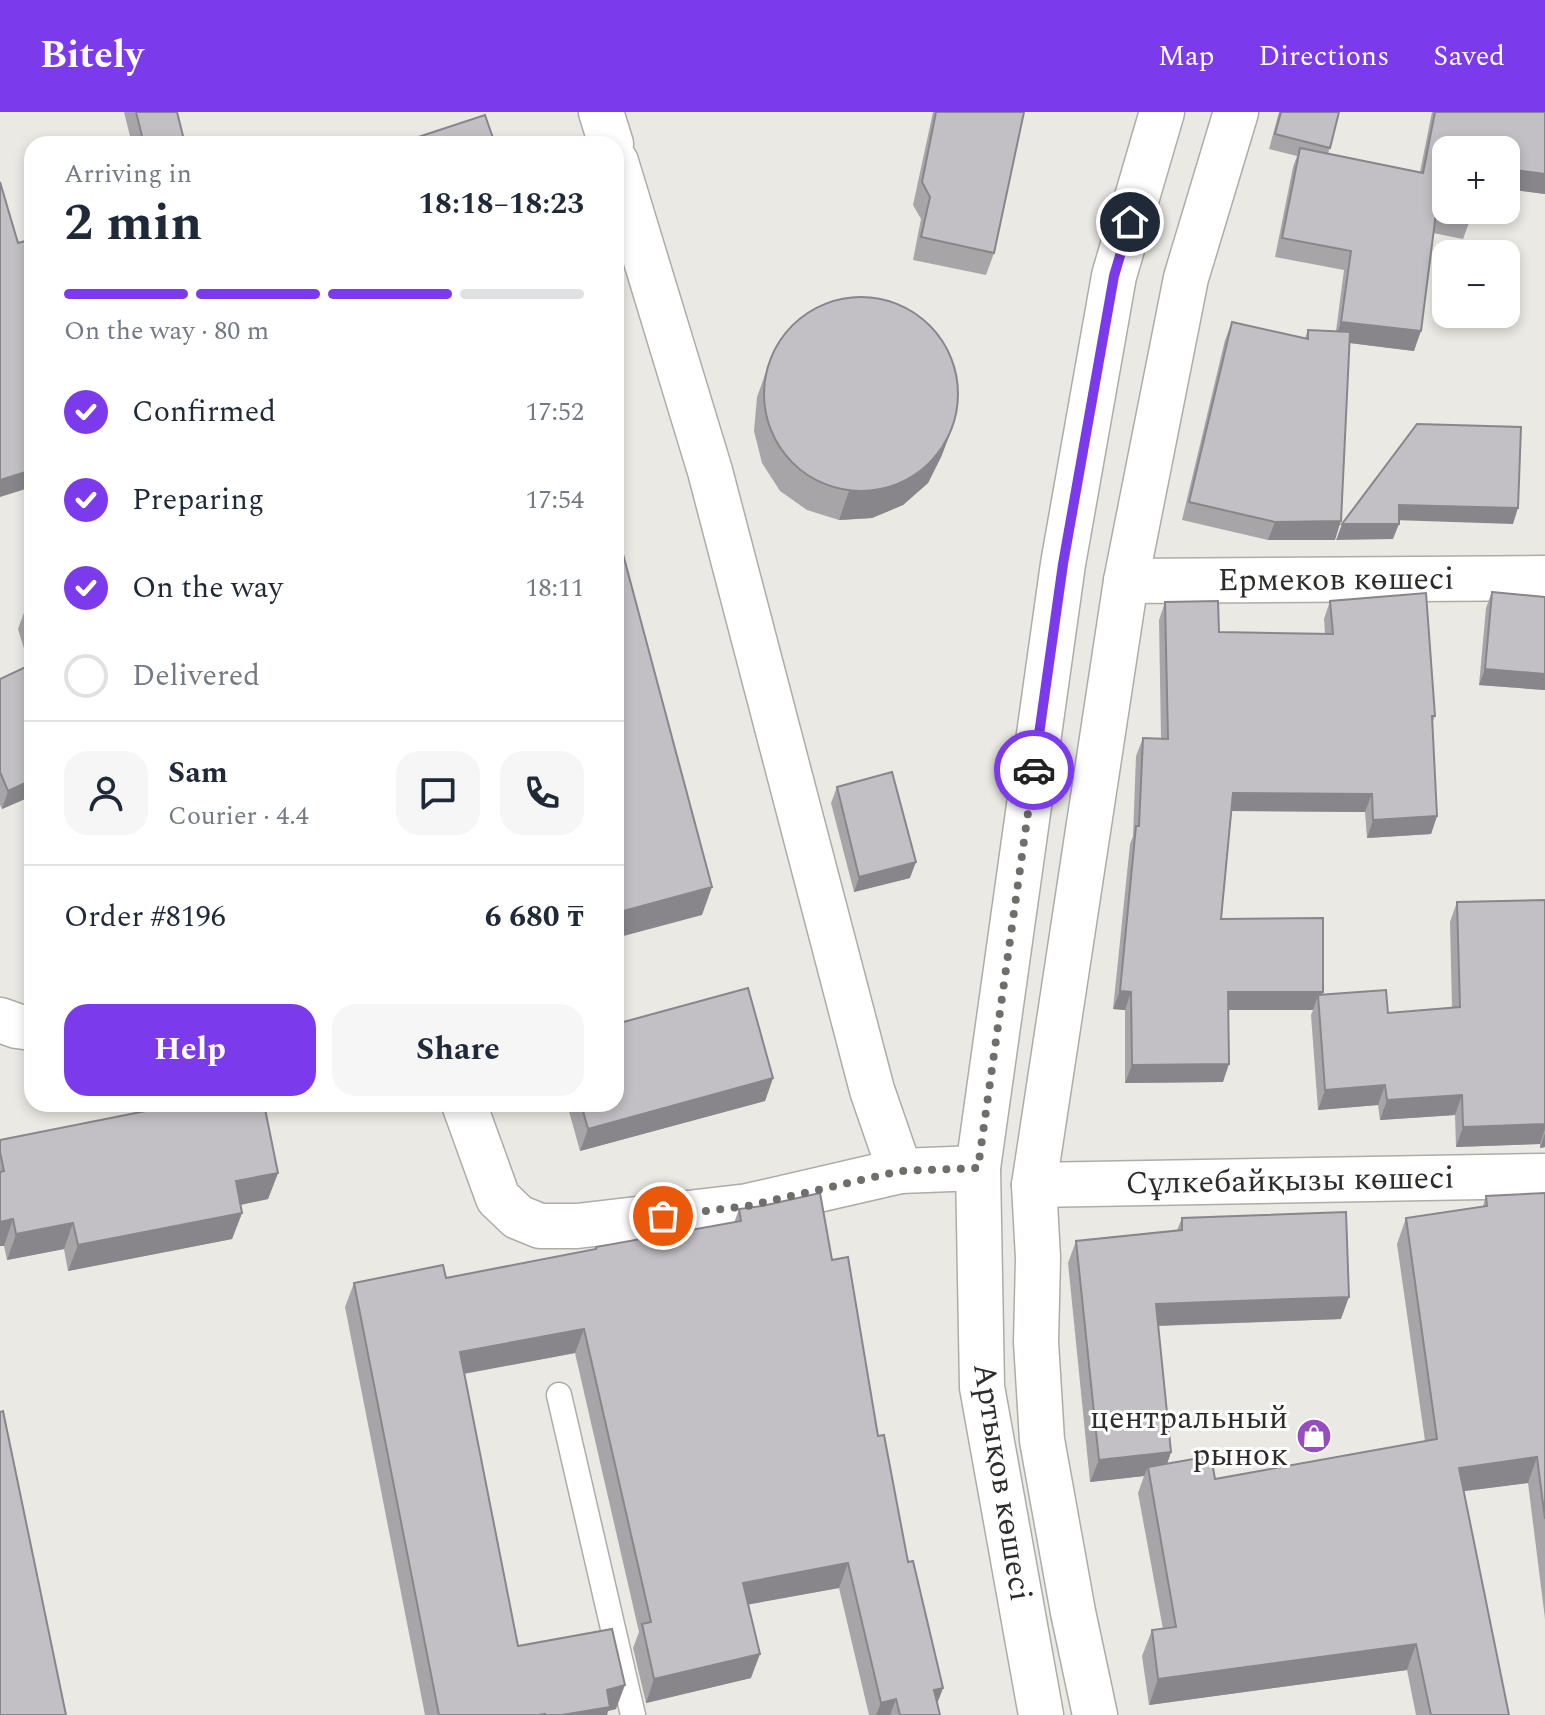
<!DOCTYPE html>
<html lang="en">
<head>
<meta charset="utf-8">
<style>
	body { margin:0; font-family:Spectral,serif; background:#f6f6f7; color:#1f2937; height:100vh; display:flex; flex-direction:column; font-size:30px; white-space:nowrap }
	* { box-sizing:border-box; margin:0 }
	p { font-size:26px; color:#747a83 }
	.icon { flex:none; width:44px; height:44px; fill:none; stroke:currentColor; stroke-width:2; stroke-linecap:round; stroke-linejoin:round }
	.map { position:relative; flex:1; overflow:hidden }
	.side { position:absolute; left:24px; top:24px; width:600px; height:976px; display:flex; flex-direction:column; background:#fff; border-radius:24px; box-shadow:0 4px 12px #0003 }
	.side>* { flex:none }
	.fabs { position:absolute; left:1432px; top:24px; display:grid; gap:16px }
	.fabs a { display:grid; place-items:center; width:88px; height:88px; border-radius:16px; background:#fff; box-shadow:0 4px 12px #0003; font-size:40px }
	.pin { position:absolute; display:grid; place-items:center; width:68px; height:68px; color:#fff; margin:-34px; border:4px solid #fff; border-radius:50%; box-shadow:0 2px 8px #0007 }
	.courier { position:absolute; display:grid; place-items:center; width:80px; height:80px; margin:-40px; border:6px solid #7c3aed; border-radius:50%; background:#fff; color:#222; box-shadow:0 2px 10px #0007 }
	.overview em { font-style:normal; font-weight:700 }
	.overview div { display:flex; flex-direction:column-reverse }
	.overview { display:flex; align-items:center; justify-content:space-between; height:136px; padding:0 40px }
	h1 { font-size:52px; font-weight:700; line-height:60px }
	.bar { display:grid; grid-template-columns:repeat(4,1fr); gap:12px 8px; align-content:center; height:96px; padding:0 40px }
	.bar i { height:10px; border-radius:6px; background:#e0e1e3 }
	.bar .active { background:#7c3aed }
	.bar p { grid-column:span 4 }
	.line { display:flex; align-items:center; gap:20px; padding:0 40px; border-top:2px solid #e0e1e3 }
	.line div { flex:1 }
	.round { display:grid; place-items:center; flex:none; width:84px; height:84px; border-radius:24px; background:#f6f6f7 }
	ol { padding:0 40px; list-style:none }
	li { display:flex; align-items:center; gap:24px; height:88px }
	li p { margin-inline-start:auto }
	li .icon { padding:8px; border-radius:50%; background:#7c3aed; color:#fff; stroke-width:4 }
	li:last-child { color:#747a83 }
	li i { width:44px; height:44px; border:4px solid #e0e1e3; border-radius:50% }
	.primary-button { display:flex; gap:16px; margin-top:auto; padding:16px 40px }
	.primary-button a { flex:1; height:92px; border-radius:24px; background:#7c3aed; color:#fff; font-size:32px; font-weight:700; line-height:92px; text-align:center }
	.primary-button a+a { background:#f6f6f7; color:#1f2937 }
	header { display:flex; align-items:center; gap:48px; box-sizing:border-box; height:112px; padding:0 40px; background:#7c3aed; color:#fff }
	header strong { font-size:38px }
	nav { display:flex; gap:44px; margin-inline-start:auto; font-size:28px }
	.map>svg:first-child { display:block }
</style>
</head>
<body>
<header>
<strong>Bitely</strong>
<nav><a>Map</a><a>Directions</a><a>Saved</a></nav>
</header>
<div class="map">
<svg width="1545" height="1603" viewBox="0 0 1545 1603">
	<rect width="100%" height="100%" fill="#ebe9e4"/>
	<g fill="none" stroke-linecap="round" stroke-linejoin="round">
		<defs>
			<path id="service" d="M559,1283l74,320"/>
			<g id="minor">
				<path id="s1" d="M1126,469l419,-3"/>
				<path d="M0,908l17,6 15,2"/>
				<path d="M464,992l34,94 20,19 22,9h37l171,-20 152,-35 78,-3"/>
				<path id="s2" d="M1034,1073l511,-9"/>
				<path d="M1095,1603l-22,-103 -31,-172 -6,-98 2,-84 -4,-73 92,-604 60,-303 50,-166"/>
			</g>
			<path id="secondary" d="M601,0l10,32
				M616,50l94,309 162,619 28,81"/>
			<path id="trunk" d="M1041,1603l-59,-328 -4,-219 85,-604 51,-288 48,-164"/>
		</defs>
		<use href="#service" stroke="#aeaca7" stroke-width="27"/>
		<use href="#minor" stroke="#aeaca7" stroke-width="47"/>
		<use href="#secondary" stroke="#aeaca7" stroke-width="47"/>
		<use href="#trunk" stroke="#aeaca7" stroke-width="47"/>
		<use href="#service" stroke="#fff" stroke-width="24"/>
		<use href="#minor" stroke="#fff" stroke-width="44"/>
		<use href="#secondary" stroke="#fff" stroke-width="44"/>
		<use href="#trunk" stroke="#fff" stroke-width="44"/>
	</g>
	<path fill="#a8a5a9" d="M124,0h53l8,32h-53z
		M933,0h91l-30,141 -8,22 -73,-15 8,-41 -8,-14z
		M1279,0h60l-11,42 92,18 12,-60h113v82l-39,-5v-39l-60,60h53l-4,12 -24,-5 -8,22 -30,-6 -19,118 -65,-8 -14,197h-67l-86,-20 43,-180 7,-18 73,16 3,-8 28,1 8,-61 -69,-13 18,-90 4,-11 -28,-7z
		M767,257l175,86 -14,28 -25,22 -31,13 -33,2 -32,-10 -27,-19 -18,-28 -8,-32 3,-34z
		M1492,480l53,5v93l-66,-5 7,-77z
		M1330,489l105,115 -3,7 5,93 -6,18 -64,4 -2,-26 -134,-1 -10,108 101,76 66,18 64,-5 -2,-86 7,-20 88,-2v247l-5,1v-4l-84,3 -1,-32 -75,5 -2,-15 -60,5 -7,-95 2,-5h-85l-5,72 -98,1v-73l-12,-1 17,-165 3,-8 3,-80 7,-18h18l-2,-118 6,-18 54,30 106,2 -1,-15z
		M32,496v188l-30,13 -2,-4v-126l29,-14 -11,-36 7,-19z
		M837,675l73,91 -56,14 -23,-89z
		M773,966l-8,23 -185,50 -13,-47h49z
		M0,1028l278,33 -10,26 -28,6 2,8 -10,26 -164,32 -4,-22 -57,11 -3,-14h-4z
		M1545,1081v426l-17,-136 -64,8 45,224h-93l-9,-45 -258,35 -7,-49 10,-26 11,-1 -25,-136 6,-17 -54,6 -22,-219 8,-22 101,-11 5,-12 159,101 -183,7 13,126 -4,12 48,15 210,-38 -28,-197 9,-26 77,-12 3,-10z
		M739,1097l93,51 46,176 30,126 35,126 -6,15 3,12h-71l-30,-127 -91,16 3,74 -105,25 -13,-55 6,-16 -64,-279 -111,21 54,272 98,63 -8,2 -1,4h-182l-80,-408 9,-24 92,-5 149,-29 1,-2 138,-24z"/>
	<path fill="#88868a" d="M1508,57l37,5v20l-39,-5v-13z
		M1341,210l80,9 -7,20 -80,-10z
		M953,314l-11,29 -14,28 -25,22 -31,13 -33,2 10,-29z
		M32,358v17l-32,10v-17z
		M1399,393l119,3 -5,16 -120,-4z
		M1341,409l-6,19h-67l7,-18z
		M1342,412h57l-6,15 -57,1z
		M1485,557l60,5v16l-66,-5z
		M32,668v16l-30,13 6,-18z
		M1233,681l139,1 -7,18 -139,-1z
		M1437,704l-6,18 -64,4 6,-18z
		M916,750l-6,16 -56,14 5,-15z
		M712,775l-10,28 -86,23v-25z
		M1120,879l11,1 -6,18 -12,-1z
		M1228,880h95l-4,12 -1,-9 -5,15h-92z
		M1229,952l-6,18 -98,1 7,-18z
		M773,966l-8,23 -185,50 8,-22z
		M1385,973l-7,20 -60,5 7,-20z
		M1462,983l-7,20 -75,5 7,-20z
		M1545,1012v5l-5,15 -84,3 7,-20z
		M1545,1021v14l-5,1z
		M278,1061l-10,26 -42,9 10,-27z
		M242,1101l-10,26 -164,32 10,-26z
		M13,1107l-9,27h-4v-24z
		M73,1111l-9,26 -57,11 9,-26z
		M1349,1185l-8,22 -193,7 8,-22z
		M584,1217l-9,24 -124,23 9,-24z
		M1171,1340l-8,23 -15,-8 -4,9 -54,6 9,-22z
		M1537,1345l-9,26 -79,10 10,-25z
		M848,1451l-9,25 -104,19 8,-24z
		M1416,1532l-9,26 -258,35 9,-26z
		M760,1542l-9,24 -105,25 8,-24z
		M625,1573l-9,24 -8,2 -1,4h-45l45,-25z
		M943,1576l-9,24v-22z
		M896,1587l-6,16h-14l5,-12z"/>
	<path fill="#c3c0c5" stroke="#88868a" stroke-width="2" d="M136,0h41l8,32h-41z
		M936,0h88l-30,141 -73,-16 9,-40 -8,-15z
		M1281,0h58l-9,36 -55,-14z
		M1435,0h110v62l-37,-5 -2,12v-31h-60v60h26l-2,10 -34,-7 -15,118 -80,-9 10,-71 -69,-13 18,-90 123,25z
		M485,3l10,29h-98z
		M0,70l18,61 14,-4v231l-32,10z
		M764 282a97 97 0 1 1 194 0a97 97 0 1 1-194 0Z
		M1232,210l76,17v-9l42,2 -9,189 -66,1 -86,-20z
		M1417,312l104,3 -3,81 -119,-3v19h-57z
		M616,416l96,359 -96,26z
		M1492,480l53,5v77l-60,-5z
		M1426,481l9,123h-3l5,100 -64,4 -1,-26 -139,-1 -12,126 102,-1v74h-95l1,72 -97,1 -1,-73 -11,-1 16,-165h3l4,-88 25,1 -3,-137 53,-1 1,31 114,2 -3,-33z
		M32,496v26l-7,-24z
		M32,552v116l-24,11 -8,-19v-93z
		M892,660l24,90 -57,15 -22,-90z
		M1545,788v224l-82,3 -1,-32 -75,5 -2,-15 -60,5 -7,-95 68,-5 2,23 72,-6 -3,-105z
		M748,876l25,90 -185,51 -7,-25h35v-80z
		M181,992h83l14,69 -42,8 6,32 -164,32 -5,-22 -57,11 -3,-15 -13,3v-50l4,-1 -4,-19v-12z
		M820,1081l12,67 16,-3 30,179 6,-1 24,127 5,-1 30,127 -9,2 6,25h-40l-4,-16 -15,4 -33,-140 -105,20 17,71 -106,25 -12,-55 9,-2 -67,-293 -124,23 58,294 94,-17 13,56 -18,5 3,17 -48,8h-17v-1l-7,1h-99l-85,-432 89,-18 3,13 150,-29v-2l145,-26 -2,-12 23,-3z
		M1545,1081v326l-8,-62 -78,11 50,247h-78l-15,-71 -258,35 -6,-49 24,-3 -28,-160 63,-11 4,23 222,-40 -31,-221 81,-12 -1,-10z
		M1346,1100l3,85 -193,7 15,148 -72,8 -23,-219 106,-11v-12z
		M3,1299l63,304h-66v-303z"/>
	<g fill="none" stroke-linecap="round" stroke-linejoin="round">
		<path stroke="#6f6e6b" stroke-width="8" stroke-dasharray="0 14.4" d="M663,1104l85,-10 152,-35 78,-3 56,-398"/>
		<path stroke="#7c3aed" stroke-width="10" d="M1034,658l29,-206 51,-288 16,-54"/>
	</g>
	<defs>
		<symbol id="shop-disc" viewBox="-11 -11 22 22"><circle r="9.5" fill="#974dc0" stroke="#fff"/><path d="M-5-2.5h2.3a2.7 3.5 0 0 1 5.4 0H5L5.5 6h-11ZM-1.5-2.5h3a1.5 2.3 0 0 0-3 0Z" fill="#fff"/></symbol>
	</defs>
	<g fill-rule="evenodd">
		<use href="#shop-disc" x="1294" y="1304" width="40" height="40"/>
	</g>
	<g text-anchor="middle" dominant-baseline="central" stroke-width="6" stroke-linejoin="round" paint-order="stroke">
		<g font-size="32" fill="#2c2c2a" stroke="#fff">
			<text stroke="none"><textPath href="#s1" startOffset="210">Ермеков көшесі</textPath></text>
			<text stroke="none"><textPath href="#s2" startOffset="256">Сұлкебайқызы көшесі</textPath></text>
			<text transform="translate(1002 1370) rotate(81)">Артықов көшесі</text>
		</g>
		<g font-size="32" fill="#2c2c2a" stroke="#fff" text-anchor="end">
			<text x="1288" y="1306">центральный<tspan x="1288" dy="37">рынок</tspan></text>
		</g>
	</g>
</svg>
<div class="fabs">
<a>+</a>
<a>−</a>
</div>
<div class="pin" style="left:663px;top:1104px;background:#ea580c"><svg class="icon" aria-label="bag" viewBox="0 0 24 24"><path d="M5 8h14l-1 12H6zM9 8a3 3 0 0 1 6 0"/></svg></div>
<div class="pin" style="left:1130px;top:110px;background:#1f2937"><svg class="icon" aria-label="home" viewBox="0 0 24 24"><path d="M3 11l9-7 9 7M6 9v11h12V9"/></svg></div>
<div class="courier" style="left:1034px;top:658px"><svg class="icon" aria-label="car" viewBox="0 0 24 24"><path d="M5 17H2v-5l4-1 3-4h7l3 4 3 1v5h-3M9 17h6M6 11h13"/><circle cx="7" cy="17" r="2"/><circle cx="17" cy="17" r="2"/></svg></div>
<section class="side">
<div class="overview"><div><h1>2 min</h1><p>Arriving in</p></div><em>18:18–18:23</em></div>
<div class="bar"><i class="active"></i><i class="active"></i><i class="active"></i><i></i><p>On the way · 80 m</p></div>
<ol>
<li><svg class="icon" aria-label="check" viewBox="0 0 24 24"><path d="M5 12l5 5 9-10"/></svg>Confirmed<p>17:52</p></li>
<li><svg class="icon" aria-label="check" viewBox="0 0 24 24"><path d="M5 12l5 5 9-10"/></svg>Preparing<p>17:54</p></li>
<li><svg class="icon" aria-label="check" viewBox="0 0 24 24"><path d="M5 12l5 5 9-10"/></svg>On the way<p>18:11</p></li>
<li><i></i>Delivered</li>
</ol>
<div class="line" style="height:144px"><a class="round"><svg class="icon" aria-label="person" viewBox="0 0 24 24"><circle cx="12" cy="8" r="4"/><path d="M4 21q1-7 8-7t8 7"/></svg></a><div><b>Sam</b><p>Courier · 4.4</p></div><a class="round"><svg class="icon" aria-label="chat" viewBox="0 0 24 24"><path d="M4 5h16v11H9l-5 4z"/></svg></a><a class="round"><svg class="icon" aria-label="phone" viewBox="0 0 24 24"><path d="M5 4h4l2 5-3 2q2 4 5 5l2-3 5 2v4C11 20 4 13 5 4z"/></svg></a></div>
<div class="line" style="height:104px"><div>Order #8196</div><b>6 680 ₸</b></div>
<div class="primary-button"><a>Help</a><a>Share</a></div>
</section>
</div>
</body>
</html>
